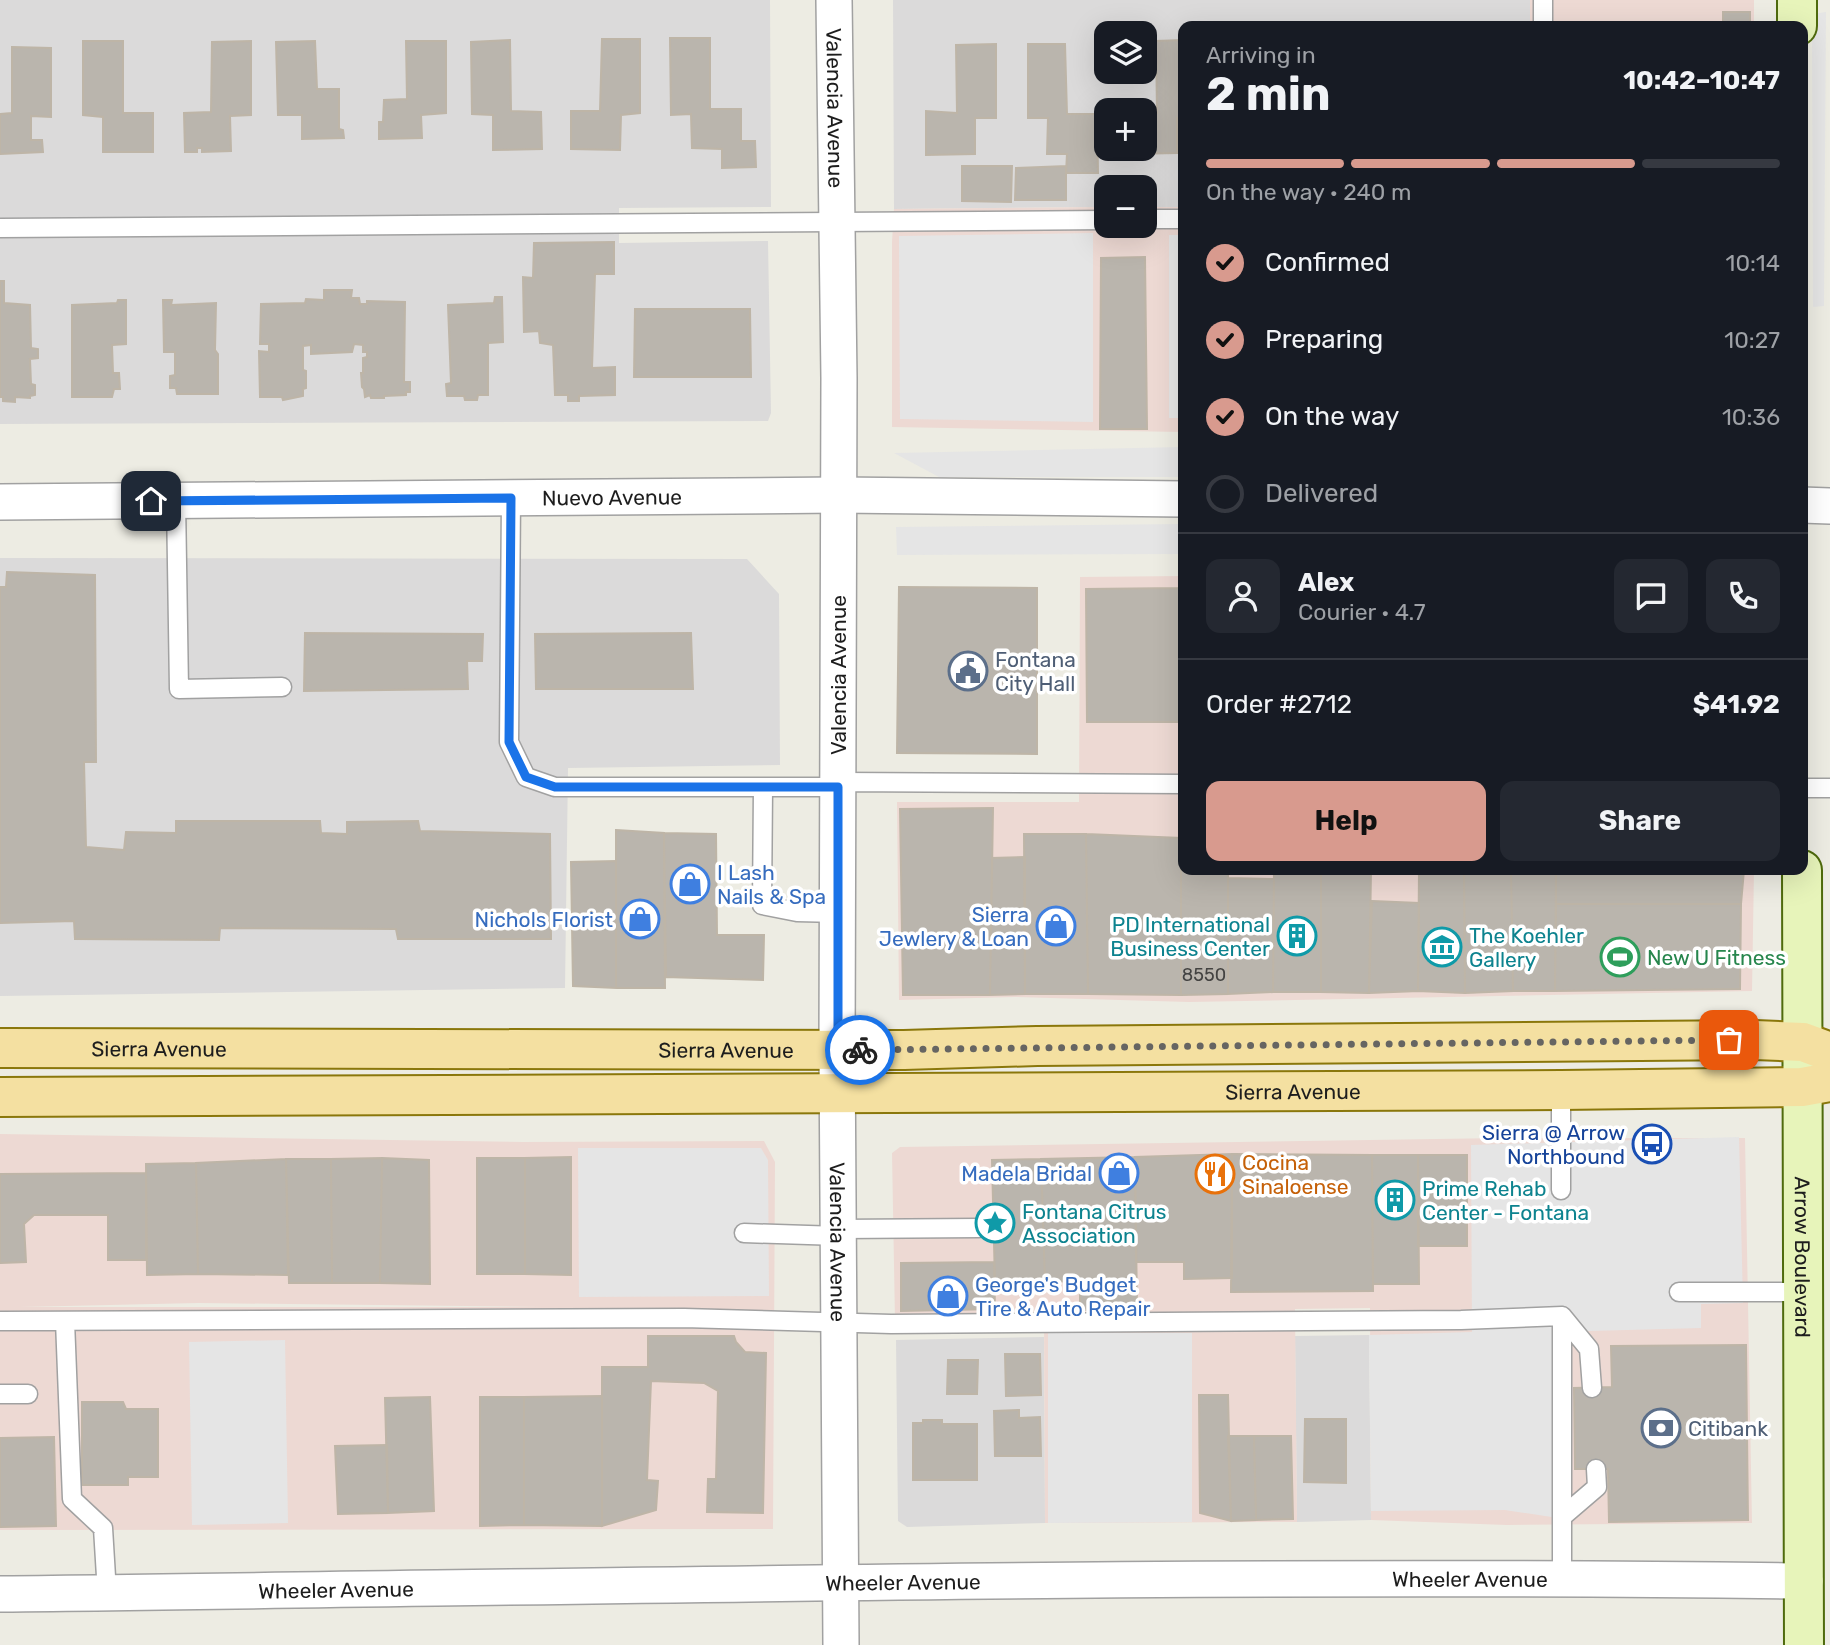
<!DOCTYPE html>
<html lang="en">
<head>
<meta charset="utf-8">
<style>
	body { margin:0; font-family:Rubik,sans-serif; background:#242831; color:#f1f3f6; height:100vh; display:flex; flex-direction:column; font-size:26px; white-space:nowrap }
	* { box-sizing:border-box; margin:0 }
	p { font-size:23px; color:#9ea1a6 }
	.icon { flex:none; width:38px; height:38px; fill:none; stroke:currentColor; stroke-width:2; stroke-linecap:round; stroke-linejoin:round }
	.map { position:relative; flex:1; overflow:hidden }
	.panel { position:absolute; left:1178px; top:21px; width:630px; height:854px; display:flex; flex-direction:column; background:#171b24; border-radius:14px; box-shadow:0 7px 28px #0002 }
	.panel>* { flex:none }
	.controls { position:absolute; left:1094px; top:21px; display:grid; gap:14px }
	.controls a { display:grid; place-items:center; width:63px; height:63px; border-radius:14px; background:#171b24; box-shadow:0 7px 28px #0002; font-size:35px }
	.pin { position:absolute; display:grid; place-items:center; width:60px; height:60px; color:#fff; margin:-30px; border-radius:14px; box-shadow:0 4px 10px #0006 }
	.courier { position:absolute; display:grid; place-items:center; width:70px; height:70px; margin:-35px; border:5px solid #1a73e8; border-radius:50%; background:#fff; color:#222; box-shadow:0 2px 9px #0007 }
	.summary em { font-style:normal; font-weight:700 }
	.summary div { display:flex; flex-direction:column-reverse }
	.summary { display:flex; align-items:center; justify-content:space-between; height:119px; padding:0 28px }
	h1 { font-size:46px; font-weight:700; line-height:52px }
	.bar { display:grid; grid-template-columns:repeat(4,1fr); gap:10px 7px; align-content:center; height:84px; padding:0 28px }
	.bar i { height:9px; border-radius:5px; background:#363941 }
	.bar .selected { background:#d89a8e }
	.bar p { grid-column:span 4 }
	.line { display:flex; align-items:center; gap:18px; padding:0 28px; border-top:2px solid #363941 }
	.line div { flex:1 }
	.round { display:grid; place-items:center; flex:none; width:74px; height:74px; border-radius:14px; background:#242831 }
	ol { padding:0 28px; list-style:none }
	li { display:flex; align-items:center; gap:21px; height:77px }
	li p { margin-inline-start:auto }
	li .icon { padding:7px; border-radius:50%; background:#d89a8e; color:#111; stroke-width:4 }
	li:last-child { color:#9ea1a6 }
	li i { width:38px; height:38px; border:4px solid #363941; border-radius:50% }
	.button { display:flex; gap:14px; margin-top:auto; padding:14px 28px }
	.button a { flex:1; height:80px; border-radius:14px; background:#d89a8e; color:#111; font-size:28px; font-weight:700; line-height:80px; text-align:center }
	.button a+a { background:#242831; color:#f1f3f6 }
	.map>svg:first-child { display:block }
</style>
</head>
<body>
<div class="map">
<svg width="1830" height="1645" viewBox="0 0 1830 1645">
	<rect width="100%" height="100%" fill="#edece3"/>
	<path fill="#dbdada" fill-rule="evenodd" d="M0,0h770l1,207 -152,1v35l149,-2 3,172 -3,8 -768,3z
		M893,0h637v26h-347v181h-38l-1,-20h-38v20l-212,2zM1106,33h38v39h-38zM1106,110h38v39h-38z
		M0,558l747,1 32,35 1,171 -212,3 -3,220 -565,8z
		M1369,1335l2,185 -74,2 -2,-186z
		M1044,1337l1,186 -138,4 -9,-6 -2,-181z"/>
	<path fill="#edd9d3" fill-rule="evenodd" d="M1530,0h224v26h-224z
		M1106,207v19h38l1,-19h38v225l-291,-5v-185l2,-33z
		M1183,576v294h571l-2,121 -563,11 -174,-5 -116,3 -2,-198h182l1,-225z
		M0,1134l523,8 241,-1 11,21 -2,367 -773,1zM199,1303l91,1 253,3h-523z
		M1503,1138h242l7,385 -245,2 -136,-5 -1,-212 -75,1 2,213 -252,1 -1,-212 -48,2v7l-101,1 -3,-168 8,-6z"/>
	<path fill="#e5e5e5" d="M1826,12l-2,294 -11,1 -1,-293z
		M1093,233v189l-193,-3 -1,-183z
		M1169,235h14v183h-14z
		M1183,447l-2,30h-242l-45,-24z
		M1183,524v30l-286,1 -1,-28z
		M1739,1137l4,166 -42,1v24l-148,4 5,186 -53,-8 -134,1 -2,-176 103,-3 -1,-187z
		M578,1148h183l7,12 1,136 -190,1z
		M1048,1333h144v189l-144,1z
		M285,1340l3,183 -96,2 -3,-183z"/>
	<path fill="#bab5ad" stroke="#beb5a7" stroke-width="2" d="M1723,12h27v14h-130v-3l103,-1z
		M670,38h40v71h31v32h14l1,26 -34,1v-19l-30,-1 -1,-34 -20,1z
		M602,39h38v74l-19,2 -1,35 -49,-1v-38h29z
		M510,40l1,71 30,1 1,37 -49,1v-35l-21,-1 -1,-72z
		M1183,40v78h-6v35l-50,1v-5h17v-35l13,-1 -1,-72z
		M83,41h40v72h30v39h-50v-35l-20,-2z
		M251,41v74l-21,1 1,35 -29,1v-4h-5v4h-12l-1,-39 27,-1 1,-70z
		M315,41l2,48h22v40l4,1 1,8 -42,1v-24h-24l-2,-73z
		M406,41h40v72l-25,2 1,23 -43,1v-17h4l1,-22 23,-1z
		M996,44v74h-21v36l-49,1v-44l31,2 -1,-68z
		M1028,44h37l2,70h30l1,59h-32l1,-19h-20l1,-36h-20z
		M12,47l39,1v69l-20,-1v24h11l1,12 -43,2v-40l12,-1z
		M962,166h50l-1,36 -49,-1z
		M1066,166v34h-51l1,-32z
		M614,242v32h-19l-3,94 23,-1v28l-36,1v5h-11v-6h-13l-2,-50 -13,-2 -1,-12 -15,1 -1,-55 10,1 1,-35z
		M1145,257l2,172h-47l1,-171z
		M0,281h4v22l26,2 1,43 7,1v9l-8,1 1,25 4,1v10l-5,1v2l-15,-1v5l-12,-1v-4h-3z
		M324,290h28l-1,8h8l1,6h7v-3l38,1 -1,80h6v10h-4v3l-22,1v2h-13l-1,-3 -5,2 -1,-8 -2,-2 -1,-14h2v-15l4,-1v-5h-4v-7l-9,-1 -2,8 -41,2v-9l-8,1v24l3,1v17l-3,1v7l-20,4 -1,-3h-22l-1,-46 10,1v-8h-9l1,-40 44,-1 1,-4 18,1z
		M495,297h7l1,45 -15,1v52h-10l-1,5h-12l-1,-4h-17l-1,-12 5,-1 -3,-78 46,-2z
		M118,300h8v44l-14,1 1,28h6l1,16h-6l-2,8h-40v-92l45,-2z
		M163,300h9l-1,5 45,-2 -1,47 3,4v40h-41l-1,-6h-6v-12l5,-1v-23h-11z
		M635,309h115l1,68h-117z
		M7,572l88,3 1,187h-12l2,85 38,3 2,-18 50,1v-12h144l1,12 26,1v-12l71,-1 2,10 130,3 1,105h-153l-2,-10 -176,-1 -1,12 -144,-1 -1,-18 -74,2v-336h6z
		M899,587l138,1v166l-140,-1z
		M1180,588l1,134h-94l-1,-133z
		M1180,588h3v134h-2z
		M305,633l178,1 -1,27h-15l1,28 -164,2z
		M691,633l2,56h-157l-1,-55z
		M993,808l-3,187h-87l-3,-186z
		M1181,823h2v47h45v124l-47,1z
		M616,830l48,3 1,155h-49z
		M664,833l52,1 1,101h47l-1,45 -97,-3z
		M1024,834h62l2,160h-63z
		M1086,834l95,4v157l-93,-1z
		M1025,857v137l-35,1 2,-137z
		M616,861v127l-43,-2 -2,-124z
		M1274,870h47v122h-48z
		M1321,870h50l-2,123 -48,-1z
		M1419,870h45l1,123 -47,-2z
		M1464,870h47l2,121 -48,2z
		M1511,870h45l-1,121h-42z
		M1556,870h188l-3,34h-185z
		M1228,878l46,1 -1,113 -45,2z
		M1372,901l47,2 -1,88 -49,2z
		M1556,904h185l-1,85 -185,2z
		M1232,1154l140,1 1,136 -142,1z
		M1232,1154v124l-48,1v-17h-48l-1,-105z
		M1372,1155h46l1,129h-46z
		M1418,1155h49v91h-49z
		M571,1157v118l-46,-1v-116z
		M1135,1157l2,152 -57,1v-29l-35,1 -4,-123z
		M382,1158l-2,125h-48l-1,-124z
		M382,1158l47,2 1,124 -50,-1z
		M477,1158h48v116h-48z
		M286,1159h45l1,124h-43z
		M286,1159l2,116 -90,-1 -2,-111z
		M1041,1159l4,123 -50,2 -3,-124z
		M196,1163l2,111 -51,1 -1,-111z
		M146,1173v87h-38v-45h-74l-10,9 2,38 -26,1v-89z
		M994,1262l1,47 -94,2v-48z
		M648,1336h86l2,6 9,10 21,1 -3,160 -56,-1 1,-33h8l2,-88 -14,-8 -53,-2 -4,99 11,1 -2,29 -54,16v-159h46z
		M1746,1345l2,175 -139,2 -1,-53h-33l-1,-81 38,-1 -1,-41z
		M1005,1354h35l1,41 -35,1z
		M948,1360h30l-1,34h-30z
		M1199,1395h29l3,126 -31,-8z
		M602,1396v130l-78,-1v-128z
		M430,1397l4,114 -46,2 -3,-115z
		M480,1397h44v128l-44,1z
		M82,1402h41l3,7h32v68h-30v8h-46z
		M1019,1410v8l21,-1 1,39h-46l-1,-45z
		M1305,1419h41v64l-42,-1z
		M923,1420h19v4h35v56h-64v-57h10z
		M1228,1436h26l2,84 -25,1z
		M1254,1436h37l2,83 -37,1z
		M54,1437l2,89 -56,1v-89z
		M387,1445l1,68 -50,1 -3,-68z"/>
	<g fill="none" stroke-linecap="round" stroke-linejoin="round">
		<defs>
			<path id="service" d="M1543,0v26
				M1144,219h39
				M0,228l1106,-8
				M511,498l-2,244 17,35 29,10h283
				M176,501l3,188 103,-2
				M838,782l345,2
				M763,788l-1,117 35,7 41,1
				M1802,788h28
				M1561,1090v100
				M839,1229l140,-1
				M744,1233l95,3
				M1679,1292h124
				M1562,1316v261
				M1562,1316l27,33 3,39
				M0,1321l684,-3 207,6 570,-4 101,-4
				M65,1321l7,178 31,29 4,65
				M0,1394h28
				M1562,1517l35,-30 -1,-18"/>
			<g id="minor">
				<path id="s1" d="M834,0l5,378 -2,672 4,595"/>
				<path id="s2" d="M0,502l839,-7 344,4"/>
				<path d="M1802,505l28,1"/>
				<path id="s3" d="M0,1594c602,-7 1203,-21 1805,-13"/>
			</g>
			<g id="secondary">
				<path d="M1797,0v26"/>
				<path id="s4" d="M1802,870l2,775"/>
			</g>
			<g id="primary">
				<path id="s5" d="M0,1048l904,2 133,-4 718,-6 48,2 27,10"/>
				<path id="s6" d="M0,1097l1561,-7 241,-3 28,-5"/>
			</g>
		</defs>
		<use href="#service" stroke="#a1a1a1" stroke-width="21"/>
		<use href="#minor" stroke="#a1a1a1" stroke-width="38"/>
		<use href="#secondary" stroke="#4f6b0d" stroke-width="42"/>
		<use href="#primary" stroke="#8a770b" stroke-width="42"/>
		<use href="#service" stroke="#fff" stroke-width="18"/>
		<use href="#minor" stroke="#fff" stroke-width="35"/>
		<use href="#secondary" stroke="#e7f4ba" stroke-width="38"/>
		<use href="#primary" stroke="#f4e0a1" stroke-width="38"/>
	</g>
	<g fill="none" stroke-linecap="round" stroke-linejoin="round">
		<path stroke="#666562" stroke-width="7" stroke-dasharray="0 12.6" d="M860,1050l869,-10"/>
		<path stroke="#1a73e8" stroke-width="9" d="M151,501l360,-3 -2,244 17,35 29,10h283v263h22"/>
	</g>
	<defs>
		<symbol id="civic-ring" viewBox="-11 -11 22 22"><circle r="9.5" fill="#fff" stroke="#5c6f8a" stroke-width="1.5"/><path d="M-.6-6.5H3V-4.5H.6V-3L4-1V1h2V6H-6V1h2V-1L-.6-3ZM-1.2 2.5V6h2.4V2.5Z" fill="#5c6f8a"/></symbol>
		<symbol id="shop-ring" viewBox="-11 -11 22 22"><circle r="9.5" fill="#fff" stroke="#3f7fe0" stroke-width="1.5"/><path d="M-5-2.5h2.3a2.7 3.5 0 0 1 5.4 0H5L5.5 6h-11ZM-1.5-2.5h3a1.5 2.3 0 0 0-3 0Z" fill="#3f7fe0"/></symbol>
		<symbol id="building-ring" viewBox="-11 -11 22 22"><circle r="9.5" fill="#fff" stroke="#0f9aa8" stroke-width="1.5"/><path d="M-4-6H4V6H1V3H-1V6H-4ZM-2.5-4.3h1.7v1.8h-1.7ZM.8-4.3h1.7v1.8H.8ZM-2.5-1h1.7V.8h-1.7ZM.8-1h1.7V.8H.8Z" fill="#0f9aa8"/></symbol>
		<symbol id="museum-ring" viewBox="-11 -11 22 22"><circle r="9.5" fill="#fff" stroke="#0f9aa8" stroke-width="1.5"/><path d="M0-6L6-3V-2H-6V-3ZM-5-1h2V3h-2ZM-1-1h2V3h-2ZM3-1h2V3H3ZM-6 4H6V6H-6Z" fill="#0f9aa8"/></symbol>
		<symbol id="stadium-ring" viewBox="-11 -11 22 22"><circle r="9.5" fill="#fff" stroke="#2e9e5b" stroke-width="1.5"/><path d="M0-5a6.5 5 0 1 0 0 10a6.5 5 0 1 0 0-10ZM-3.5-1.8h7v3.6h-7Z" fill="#2e9e5b"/></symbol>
		<symbol id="bus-ring" viewBox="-11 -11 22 22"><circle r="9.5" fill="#fff" stroke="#1a4fb4" stroke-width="1.5"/><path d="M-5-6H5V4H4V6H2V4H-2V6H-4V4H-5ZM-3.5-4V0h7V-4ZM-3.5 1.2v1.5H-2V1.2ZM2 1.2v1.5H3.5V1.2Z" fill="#1a4fb4"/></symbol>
		<symbol id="restaurant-ring" viewBox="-11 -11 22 22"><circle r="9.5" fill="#fff" stroke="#e8710a" stroke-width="1.5"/><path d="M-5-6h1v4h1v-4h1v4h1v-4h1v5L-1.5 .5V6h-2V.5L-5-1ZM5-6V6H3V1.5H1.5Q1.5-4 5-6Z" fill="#e8710a"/></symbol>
		<symbol id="sight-ring" viewBox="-11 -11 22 22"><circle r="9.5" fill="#fff" stroke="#0f9aa8" stroke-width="1.5"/><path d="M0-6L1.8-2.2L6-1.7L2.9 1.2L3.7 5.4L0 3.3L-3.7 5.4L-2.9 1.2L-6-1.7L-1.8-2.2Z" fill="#0f9aa8"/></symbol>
		<symbol id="bank-ring" viewBox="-11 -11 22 22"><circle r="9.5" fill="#fff" stroke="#5c6f8a" stroke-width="1.5"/><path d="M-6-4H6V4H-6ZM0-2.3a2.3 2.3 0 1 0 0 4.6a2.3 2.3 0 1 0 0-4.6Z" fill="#5c6f8a"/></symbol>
	</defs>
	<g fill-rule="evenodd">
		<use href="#civic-ring" x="946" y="649" width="44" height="44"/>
		<use href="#shop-ring" x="668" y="862" width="44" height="44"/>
		<use href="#shop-ring" x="618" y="897" width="44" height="44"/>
		<use href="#shop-ring" x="1034" y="904" width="44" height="44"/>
		<use href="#building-ring" x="1275" y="914" width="44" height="44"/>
		<use href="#museum-ring" x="1420" y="925" width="44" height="44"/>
		<use href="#stadium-ring" x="1598" y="935" width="44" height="44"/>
		<use href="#bus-ring" x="1630" y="1122" width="44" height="44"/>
		<use href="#shop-ring" x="1097" y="1151" width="44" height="44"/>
		<use href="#restaurant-ring" x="1193" y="1152" width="44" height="44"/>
		<use href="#building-ring" x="1373" y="1178" width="44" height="44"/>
		<use href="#sight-ring" x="973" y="1201" width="44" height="44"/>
		<use href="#shop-ring" x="926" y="1274" width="44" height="44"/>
		<use href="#bank-ring" x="1639" y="1406" width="44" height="44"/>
	</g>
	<g text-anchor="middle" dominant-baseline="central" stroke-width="7" stroke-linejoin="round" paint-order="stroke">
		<g font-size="18" fill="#444341">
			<text x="1204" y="975">8550</text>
		</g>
		<g font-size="21" fill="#1d1d1d" stroke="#fff">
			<text stroke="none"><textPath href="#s1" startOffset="108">Valencia Avenue</textPath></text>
			<text stroke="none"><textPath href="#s2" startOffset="612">Nuevo Avenue</textPath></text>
			<text transform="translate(838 675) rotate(-90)">Valencia Avenue</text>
			<text stroke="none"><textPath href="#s5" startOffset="159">Sierra Avenue</textPath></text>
			<text stroke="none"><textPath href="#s5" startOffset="726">Sierra Avenue</textPath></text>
			<text stroke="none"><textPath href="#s6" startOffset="1293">Sierra Avenue</textPath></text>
			<text stroke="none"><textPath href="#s1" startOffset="1242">Valencia Avenue</textPath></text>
			<text stroke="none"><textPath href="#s4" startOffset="387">Arrow Boulevard</textPath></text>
			<text stroke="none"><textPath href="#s3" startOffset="1470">Wheeler Avenue</textPath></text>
			<text stroke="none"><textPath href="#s3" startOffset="903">Wheeler Avenue</textPath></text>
			<text stroke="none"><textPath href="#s3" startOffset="336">Wheeler Avenue</textPath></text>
		</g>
		<g font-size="21" fill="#4e5e75" stroke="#fff" text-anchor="start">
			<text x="995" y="659">Fontana<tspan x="995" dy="24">City Hall</tspan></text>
			<text x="1688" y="1428">Citibank</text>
		</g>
		<g font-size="21" fill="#366cbe" stroke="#fff" text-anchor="end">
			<text x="717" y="872" text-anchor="start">I Lash<tspan x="717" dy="24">Nails &amp; Spa</tspan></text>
			<text x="1029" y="914">Sierra<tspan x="1029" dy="24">Jewlery &amp; Loan</tspan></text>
			<text x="613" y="919">Nichols Florist</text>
			<text x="1092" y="1173">Madela Bridal</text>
			<text x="975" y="1284" text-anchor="start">George's Budget<tspan x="975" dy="24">Tire &amp; Auto Repair</tspan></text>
		</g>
		<g font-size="21" fill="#0d838f" stroke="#fff" text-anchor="start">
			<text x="1270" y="924" text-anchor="end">PD International<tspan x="1270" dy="24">Business Center</tspan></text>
			<text x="1469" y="935">The Koehler<tspan x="1469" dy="24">Gallery</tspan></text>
			<text x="1422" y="1188">Prime Rehab<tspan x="1422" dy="24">Center - Fontana</tspan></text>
			<text x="1022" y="1211">Fontana Citrus<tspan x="1022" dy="24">Association</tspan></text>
		</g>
		<g font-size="21" fill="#27864d" stroke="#fff" text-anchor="start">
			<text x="1647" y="957">New U Fitness</text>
		</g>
		<g font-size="21" fill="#164399" stroke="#fff" text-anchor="end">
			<text x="1625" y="1132">Sierra @ Arrow<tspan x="1625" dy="24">Northbound</tspan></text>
		</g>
		<g font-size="21" fill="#c56008" stroke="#fff" text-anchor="start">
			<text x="1242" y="1162">Cocina<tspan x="1242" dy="24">Sinaloense</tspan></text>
		</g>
	</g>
</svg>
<div class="controls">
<a><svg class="icon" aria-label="layers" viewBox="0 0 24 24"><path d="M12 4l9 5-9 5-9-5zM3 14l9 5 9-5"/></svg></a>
<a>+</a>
<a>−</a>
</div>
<div class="pin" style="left:1729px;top:1040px;background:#ea580c"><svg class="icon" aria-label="bag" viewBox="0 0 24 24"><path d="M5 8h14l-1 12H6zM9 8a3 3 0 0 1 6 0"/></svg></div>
<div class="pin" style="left:151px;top:501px;background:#1f2937"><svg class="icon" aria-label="home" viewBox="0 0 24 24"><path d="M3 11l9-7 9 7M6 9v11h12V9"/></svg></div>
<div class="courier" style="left:860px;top:1050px"><svg class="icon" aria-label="bike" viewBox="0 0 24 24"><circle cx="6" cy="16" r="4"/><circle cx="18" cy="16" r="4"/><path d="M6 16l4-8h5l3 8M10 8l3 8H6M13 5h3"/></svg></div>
<section class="panel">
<div class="summary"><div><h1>2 min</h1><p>Arriving in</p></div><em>10:42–10:47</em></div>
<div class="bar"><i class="selected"></i><i class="selected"></i><i class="selected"></i><i></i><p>On the way · 240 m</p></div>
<ol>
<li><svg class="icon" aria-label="check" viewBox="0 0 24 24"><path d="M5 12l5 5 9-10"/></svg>Confirmed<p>10:14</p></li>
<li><svg class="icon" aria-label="check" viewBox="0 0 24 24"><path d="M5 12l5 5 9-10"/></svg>Preparing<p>10:27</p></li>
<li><svg class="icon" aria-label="check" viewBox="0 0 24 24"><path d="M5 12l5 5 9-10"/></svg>On the way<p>10:36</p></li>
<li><i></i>Delivered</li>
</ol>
<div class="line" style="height:126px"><a class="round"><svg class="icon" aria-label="person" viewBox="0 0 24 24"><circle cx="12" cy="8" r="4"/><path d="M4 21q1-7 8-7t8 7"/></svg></a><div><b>Alex</b><p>Courier · 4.7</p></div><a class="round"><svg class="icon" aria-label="chat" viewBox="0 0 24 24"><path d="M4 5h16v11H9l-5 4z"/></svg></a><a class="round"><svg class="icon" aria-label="phone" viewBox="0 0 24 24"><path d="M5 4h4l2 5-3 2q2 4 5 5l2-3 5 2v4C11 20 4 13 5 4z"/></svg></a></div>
<div class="line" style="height:91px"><div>Order #2712</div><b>$41.92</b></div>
<div class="button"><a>Help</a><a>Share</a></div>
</section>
</div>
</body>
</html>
